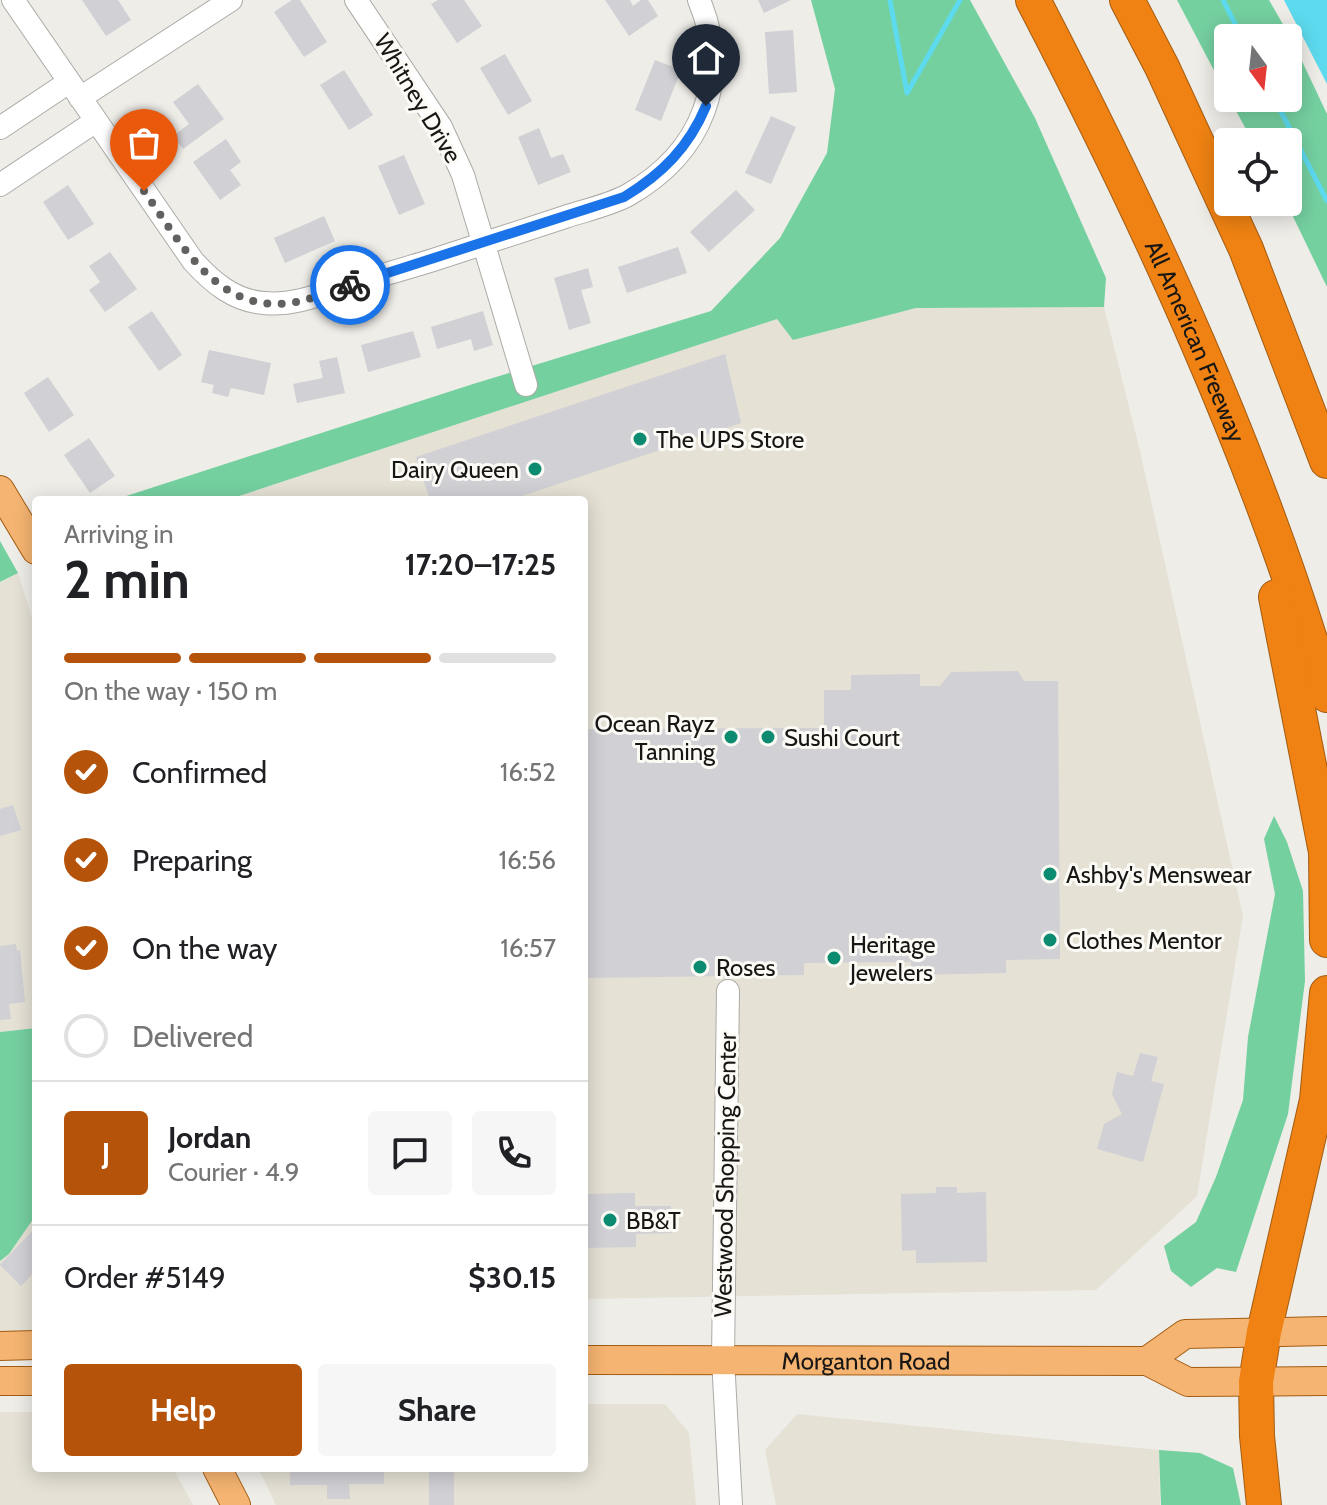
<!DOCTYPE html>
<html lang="en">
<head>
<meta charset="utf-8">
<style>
	body { margin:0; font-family:Cabin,sans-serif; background:#f6f6f6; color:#202124; height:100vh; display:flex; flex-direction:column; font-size:30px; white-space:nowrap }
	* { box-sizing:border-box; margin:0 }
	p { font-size:26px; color:#757577 }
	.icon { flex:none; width:44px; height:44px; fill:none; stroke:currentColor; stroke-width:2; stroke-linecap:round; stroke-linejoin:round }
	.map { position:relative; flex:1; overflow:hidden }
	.sheet { position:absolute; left:32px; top:496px; width:556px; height:976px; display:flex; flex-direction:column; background:#fff; border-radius:8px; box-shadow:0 4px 20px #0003 }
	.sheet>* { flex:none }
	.needle { width:52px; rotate:165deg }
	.buttons { position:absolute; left:1214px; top:24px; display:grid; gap:16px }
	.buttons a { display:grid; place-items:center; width:88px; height:88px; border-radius:8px; background:#fff; box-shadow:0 4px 20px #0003; font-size:40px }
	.pin { position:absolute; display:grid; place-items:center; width:68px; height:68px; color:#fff; margin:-82px -34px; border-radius:50% 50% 50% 0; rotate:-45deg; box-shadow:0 0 8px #0007 }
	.pin .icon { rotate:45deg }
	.courier { position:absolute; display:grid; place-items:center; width:80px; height:80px; margin:-40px; border:6px solid #1a73e8; border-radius:50%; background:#fff; color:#222; box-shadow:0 2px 10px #0007 }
	.summary em { font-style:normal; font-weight:700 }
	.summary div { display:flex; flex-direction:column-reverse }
	.summary { display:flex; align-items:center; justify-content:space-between; height:136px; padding:0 32px }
	h1 { font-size:52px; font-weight:700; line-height:60px }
	.bar { display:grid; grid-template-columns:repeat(4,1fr); gap:12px 8px; align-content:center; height:96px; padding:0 32px }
	.bar i { height:10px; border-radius:6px; background:#e0e0e0 }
	.bar .current { background:#b45309 }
	.bar p { grid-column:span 4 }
	.line { display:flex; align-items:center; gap:20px; padding:0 32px; border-top:2px solid #e0e0e0 }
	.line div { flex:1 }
	.round { display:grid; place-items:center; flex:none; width:84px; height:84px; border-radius:8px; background:#f6f6f6 }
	ol { padding:0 32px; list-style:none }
	li { display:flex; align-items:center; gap:24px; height:88px }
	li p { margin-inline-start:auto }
	li .icon { padding:8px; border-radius:50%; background:#b45309; color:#fff; stroke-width:4 }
	li:last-child { color:#757577 }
	li i { width:44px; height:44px; border:4px solid #e0e0e0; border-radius:50% }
	.primary-button { display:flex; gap:16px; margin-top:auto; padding:16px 32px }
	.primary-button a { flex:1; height:92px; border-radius:8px; background:#b45309; color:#fff; font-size:32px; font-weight:700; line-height:92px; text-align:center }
	.primary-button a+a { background:#f6f6f6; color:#202124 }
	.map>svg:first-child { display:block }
</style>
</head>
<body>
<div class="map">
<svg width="1327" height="1505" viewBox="0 0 1327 1505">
	<rect width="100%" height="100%" fill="#eeede8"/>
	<path fill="#e5e1d5" d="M1104,307l36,144 103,465 -46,280 -101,94 -512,9v-799h-357l550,-181 17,21 122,-32z
		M18,573l18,57v398l-36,4v-449z
		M36,1215v118h-36v-72l9,-7z
		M584,1404h81l24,29 7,72h-420l-18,-37h326z
		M0,1412h36v56h137l20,37h-193z
		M797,1414l362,36 1,55h-384l-11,-55z"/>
	<path fill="#75d0a0" d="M811,0h159l65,118 71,160 -2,29 -188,1 -123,32 -16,-21 -550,181h-113l359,-116 238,-73 69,-73 47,-85 8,-64z
		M1177,0h92l23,40 35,74v173l-41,-85h2v-60h-35l-24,-44h59v-60h-60v59z
		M0,541l18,32 -18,9z
		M1274,816l13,26 16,49 2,90 -17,133 -52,158 -19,-4 -26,19 -20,-16 -7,-25 32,-24 20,-45 27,-77 5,-63 27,-143 -11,-55z
		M36,1028v187l-27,39 -9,7v-229z
		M1159,1450l41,3 33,15 8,37h-80z"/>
	<path fill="#5ddaee" d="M1284,0h43v84z"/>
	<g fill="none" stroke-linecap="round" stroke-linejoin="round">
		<path stroke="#5ddaee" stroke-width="5" d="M890,0l17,93 53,-93
			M1223,0l19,38
			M1274,98l53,103"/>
	</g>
	<path fill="#d0d0d5" d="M82,0h36l13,20 -25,16z
		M292,0h8l27,42 -23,15 -30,-45z
		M438,0h26l18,26 -25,17 -26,-39z
		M605,0h25l3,6 8,-6h7l10,16 -29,20z
		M758,0h33l-27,13z
		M793,30l4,62 -28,2 -4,-62z
		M505,54l27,47 -24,14 -28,-47z
		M655,60l26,10 -20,51 -26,-11z
		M344,70l29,45 -24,15 -29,-45z
		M198,84l26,35 -41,30 -10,-13 16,-12 -16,-22z
		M771,116l25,11 -25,57 -26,-11z
		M539,128l12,30 12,-4 8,18 -33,13 -20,-48z
		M226,139l15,23 -11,8 11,15 -21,15 -27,-38z
		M404,155l21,49 -26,11 -21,-49z
		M68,185l26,39 -26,16 -25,-38z
		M736,190l19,20 -46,42 -19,-20z
		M324,216l11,25 -50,22 -11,-25z
		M678,247l9,26 -60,20 -9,-26z
		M110,252l27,37 -32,23 -16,-22 11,-8 -11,-16z
		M588,268l5,19 -12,3 10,33 -22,7 -15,-52z
		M152,311l30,44 -23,16 -31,-44z
		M483,311l10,34 -19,6 -3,-12 -34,10 -6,-22z
		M413,331l8,26 -53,15 -7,-27z
		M209,350l62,13 -7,32 -33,-7 -3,9 -16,-4 2,-8 -13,-3z
		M725,354l16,69 -231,77h-80l-14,-43z
		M337,357l8,36 -48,10 -4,-19 30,-6 -4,-17z
		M48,377l26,38 -25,17 -25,-39z
		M89,438l26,38 -25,17 -26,-38z
		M1018,671l6,10h34l2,278 -54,1v13l-95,2v-13l-107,1v12l-220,3v-249l240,-1v-38h27v-15l69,-1v12h20l11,-14z
		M13,805l8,25 -21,6v-27z
		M16,944l1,7 3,-1 5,52 -16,2 2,15 -11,1v-74z
		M1140,1053l18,4 -7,24 13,3 -21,78 -46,-13 7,-25 18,-10 -10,-20 5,-22 16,4z
		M936,1187h21v6l29,-1 1,70 -71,1v-13l-14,1 -1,-57 35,-1z
		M635,1193v13h36l1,27 -36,1v13l-52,1v-54z
		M36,1227v43l-15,16 -21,-21z
		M290,1468h94v16h-35l1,15h-23v-14h-37z
		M429,1468h25v37h-25z"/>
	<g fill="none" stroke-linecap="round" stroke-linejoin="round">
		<defs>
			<path id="minor" d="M13,0l180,261c19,21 41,40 71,42 28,3 55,-8 82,-17 29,-9 58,-17 87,-26 44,-14 88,-29 132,-43 21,-7 45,-12 63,-22 74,-42 104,-116 71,-195
				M356,0l85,127 22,48 63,210
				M80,98l151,-98
				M0,128l69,-46
				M0,185l96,-64
				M728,991l-5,368 8,146"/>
			<g id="major">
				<path d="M0,490l36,60"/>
				<path d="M0,1346l36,-1"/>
				<path id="s1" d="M584,1360l563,1 41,21 139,-1"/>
				<path d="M1147,1361l38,-27 142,-3"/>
				<path d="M0,1381h36"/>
				<path d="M217,1468l19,37"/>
			</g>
			<g id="highway">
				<path id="s2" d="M1033,0c115,221 224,456 294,695"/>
				<path d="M1127,0l35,67 84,182 81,212"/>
				<path d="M1276,597l50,255 1,88"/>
				<path d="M1264,1505l-7,-69 -1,-54 8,-50 53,-232 10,-107"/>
			</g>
		</defs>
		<use href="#minor" stroke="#adaba7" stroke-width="24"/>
		<use href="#major" stroke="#a35c13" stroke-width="30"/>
		<use href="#highway" stroke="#a35c13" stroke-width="36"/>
		<use href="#minor" stroke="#fff" stroke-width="22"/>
		<use href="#major" stroke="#f5b471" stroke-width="28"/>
		<use href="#highway" stroke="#ef8212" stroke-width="34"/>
	</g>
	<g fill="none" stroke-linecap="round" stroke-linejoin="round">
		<path stroke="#62615f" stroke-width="8" stroke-dasharray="0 14.4" d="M144,191c37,52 72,122 147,112 20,-3 40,-12 59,-18"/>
		<path stroke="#1a73e8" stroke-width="10" d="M350,285l274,-88c38,-23 65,-50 82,-91"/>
	</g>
	<g fill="#0c8b70" stroke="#fcfaf5" stroke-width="3">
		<circle cx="640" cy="439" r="8"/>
		<circle cx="535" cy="469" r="8"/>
		<circle cx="731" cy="737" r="8"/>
		<circle cx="768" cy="737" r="8"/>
		<circle cx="1050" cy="874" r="8"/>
		<circle cx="1050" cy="940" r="8"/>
		<circle cx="834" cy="958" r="8"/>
		<circle cx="700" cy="967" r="8"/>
		<circle cx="610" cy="1220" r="8"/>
	</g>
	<g text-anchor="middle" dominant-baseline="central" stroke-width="6" stroke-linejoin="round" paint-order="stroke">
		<g font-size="24" fill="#171615" stroke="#fcfaf5">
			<text transform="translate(418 98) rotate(59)">Whitney Drive</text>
			<text stroke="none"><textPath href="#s2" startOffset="378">All American Freeway</textPath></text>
			<text transform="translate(725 1175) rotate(-89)">Westwood Shopping Center</text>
			<text stroke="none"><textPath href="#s1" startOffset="282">Morganton Road</textPath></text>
		</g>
		<g font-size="24" fill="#171615" stroke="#fcfaf5" text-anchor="start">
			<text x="656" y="439">The UPS Store</text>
			<text x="519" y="469" text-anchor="end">Dairy Queen</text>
			<text x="715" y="723" text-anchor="end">Ocean Rayz<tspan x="715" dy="28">Tanning</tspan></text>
			<text x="784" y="737">Sushi Court</text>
			<text x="1066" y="874">Ashby's Menswear</text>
			<text x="1066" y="940">Clothes Mentor</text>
			<text x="850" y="944">Heritage<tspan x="850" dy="28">Jewelers</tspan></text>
			<text x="716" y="967">Roses</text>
			<text x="626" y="1220">BB&amp;T</text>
		</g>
	</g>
</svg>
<div class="buttons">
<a><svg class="needle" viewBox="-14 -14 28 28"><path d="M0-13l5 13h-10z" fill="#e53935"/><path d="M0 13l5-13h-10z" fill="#757577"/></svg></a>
<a><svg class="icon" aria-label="locate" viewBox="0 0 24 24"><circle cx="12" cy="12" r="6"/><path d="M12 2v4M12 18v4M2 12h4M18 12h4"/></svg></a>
</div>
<div class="pin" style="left:144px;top:191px;background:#ea580c"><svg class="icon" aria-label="bag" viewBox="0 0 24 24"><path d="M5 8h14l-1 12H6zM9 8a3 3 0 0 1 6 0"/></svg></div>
<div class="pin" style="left:706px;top:106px;background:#1f2937"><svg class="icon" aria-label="home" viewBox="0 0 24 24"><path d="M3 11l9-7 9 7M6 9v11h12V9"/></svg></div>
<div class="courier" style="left:350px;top:285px"><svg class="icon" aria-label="bike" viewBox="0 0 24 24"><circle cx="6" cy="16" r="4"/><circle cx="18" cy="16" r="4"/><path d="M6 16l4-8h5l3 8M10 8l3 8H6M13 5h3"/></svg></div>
<section class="sheet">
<div class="summary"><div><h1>2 min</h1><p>Arriving in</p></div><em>17:20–17:25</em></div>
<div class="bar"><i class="current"></i><i class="current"></i><i class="current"></i><i></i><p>On the way · 150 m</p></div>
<ol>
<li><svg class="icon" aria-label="check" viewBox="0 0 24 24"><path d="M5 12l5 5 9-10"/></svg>Confirmed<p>16:52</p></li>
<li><svg class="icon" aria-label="check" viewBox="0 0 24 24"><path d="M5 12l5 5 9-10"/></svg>Preparing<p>16:56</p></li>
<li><svg class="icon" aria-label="check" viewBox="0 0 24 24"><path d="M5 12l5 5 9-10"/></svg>On the way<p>16:57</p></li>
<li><i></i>Delivered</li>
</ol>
<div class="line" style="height:144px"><b class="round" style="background:#b45309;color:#fff">J</b><div><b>Jordan</b><p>Courier · 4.9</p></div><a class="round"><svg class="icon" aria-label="chat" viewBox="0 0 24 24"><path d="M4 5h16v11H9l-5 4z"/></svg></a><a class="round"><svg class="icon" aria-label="phone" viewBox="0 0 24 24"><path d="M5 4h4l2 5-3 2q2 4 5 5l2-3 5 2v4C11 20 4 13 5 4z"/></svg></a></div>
<div class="line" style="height:104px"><div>Order #5149</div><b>$30.15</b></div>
<div class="primary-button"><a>Help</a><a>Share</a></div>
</section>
</div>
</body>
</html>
